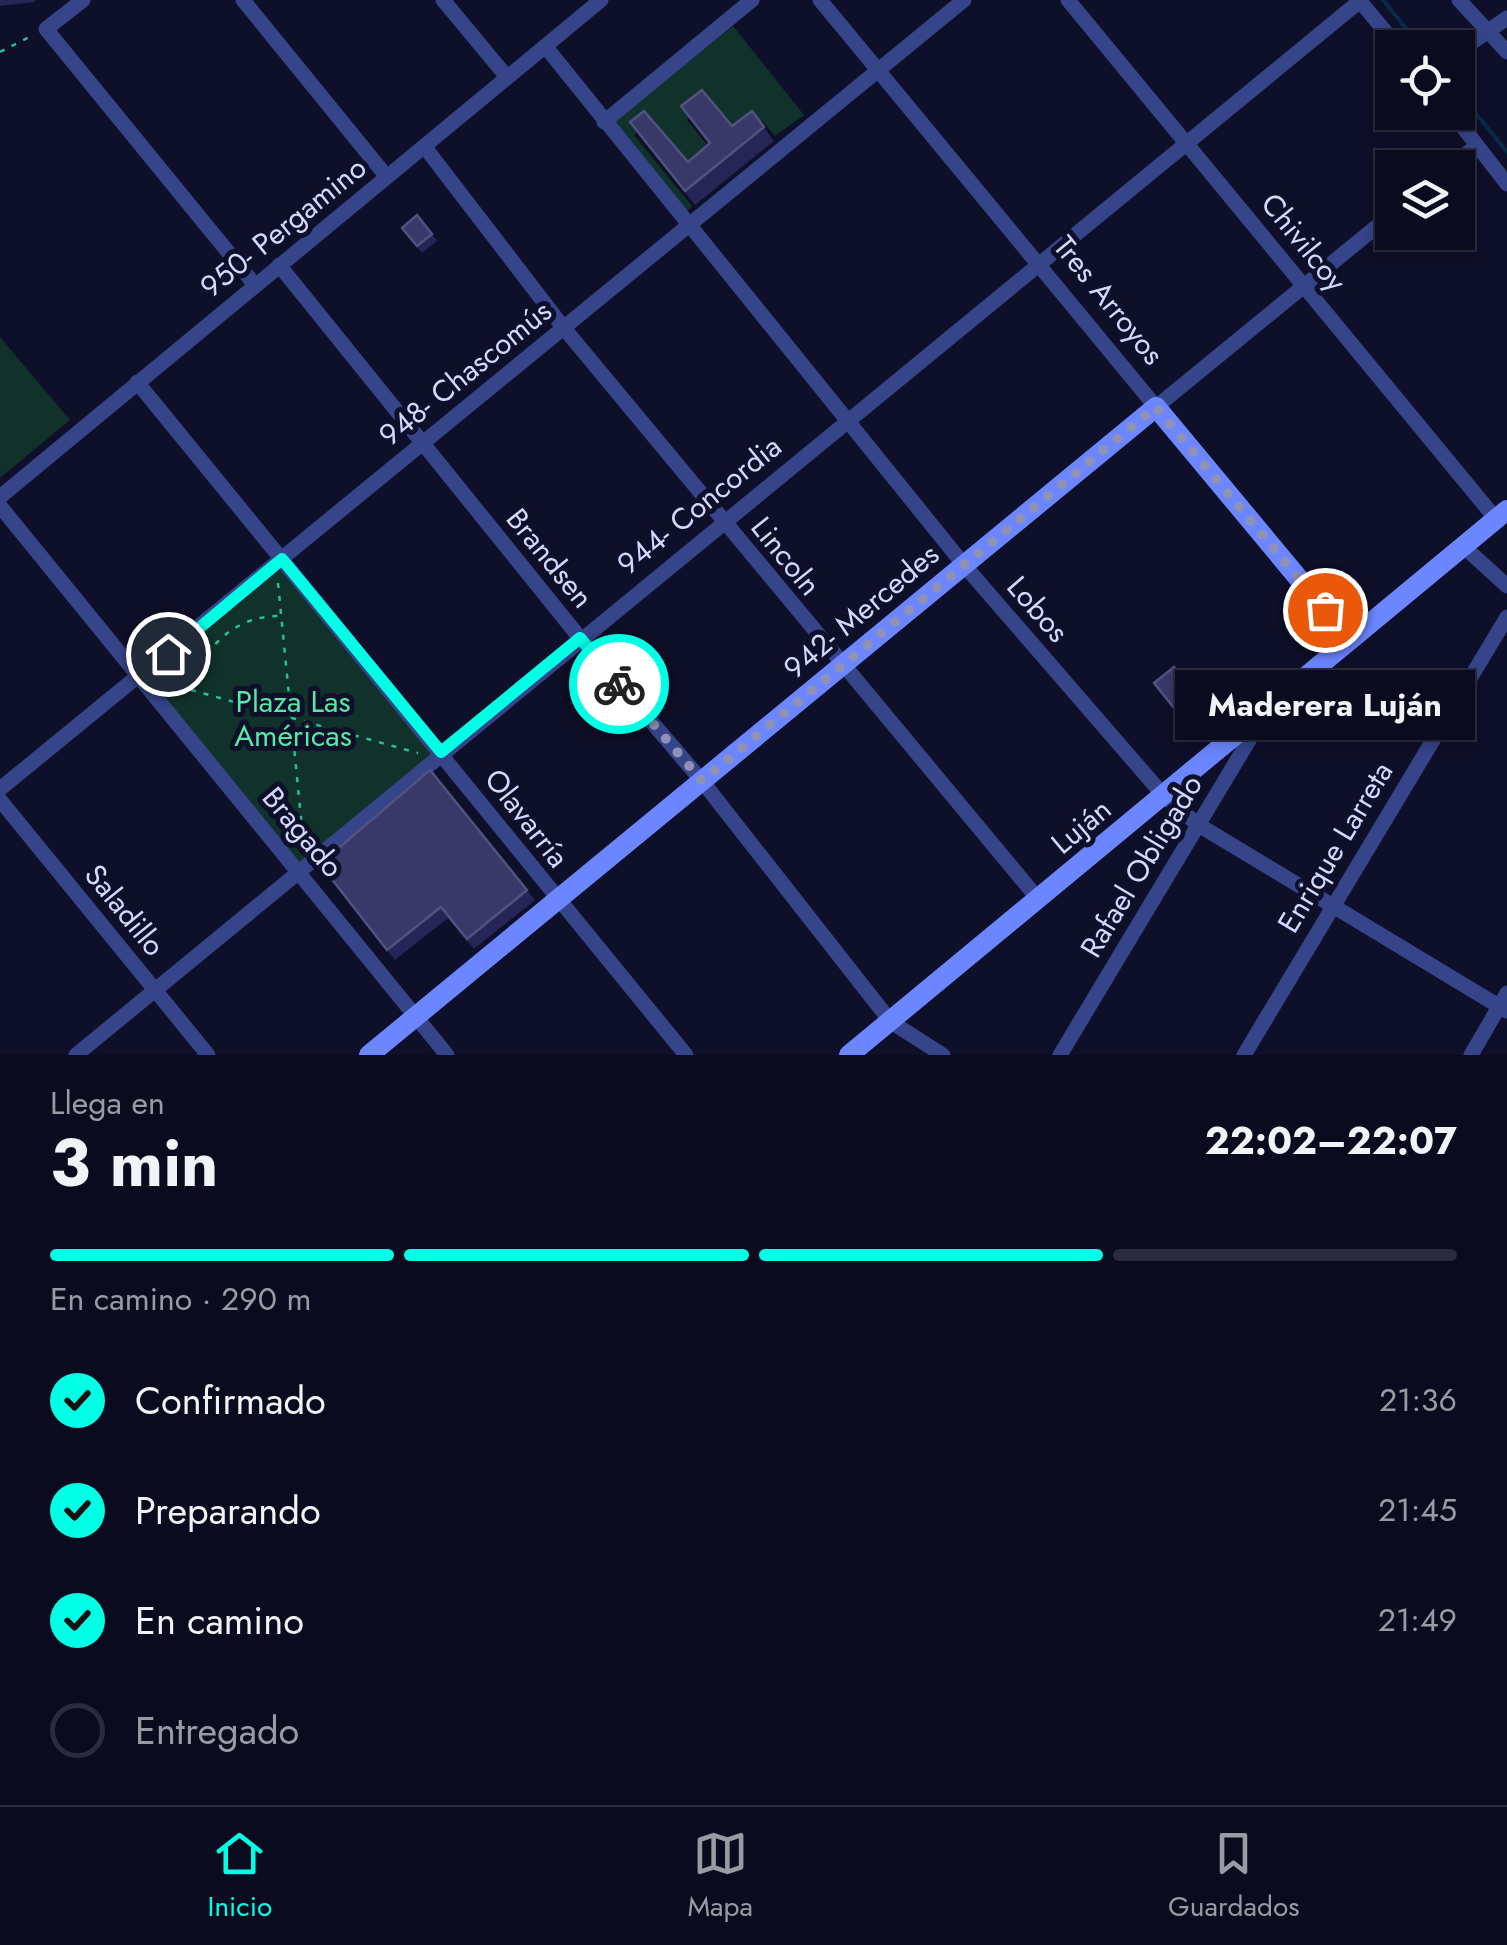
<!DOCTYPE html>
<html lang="es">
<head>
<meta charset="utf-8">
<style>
	body { margin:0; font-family:Jost,sans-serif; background:#131427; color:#f1f3f6; height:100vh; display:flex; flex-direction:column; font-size:38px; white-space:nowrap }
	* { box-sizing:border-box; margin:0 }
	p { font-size:32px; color:#999ba4 }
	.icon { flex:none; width:55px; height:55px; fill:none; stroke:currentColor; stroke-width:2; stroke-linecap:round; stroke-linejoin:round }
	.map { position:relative; height:1055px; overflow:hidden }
	.sheet { display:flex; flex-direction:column; background:#0a0b1e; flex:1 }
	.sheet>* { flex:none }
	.fabs { position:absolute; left:1375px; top:30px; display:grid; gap:20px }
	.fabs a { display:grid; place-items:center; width:100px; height:100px; border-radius:0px; background:#0a0b1e; box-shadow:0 5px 15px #0003,0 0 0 2px #2a2b3c; font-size:50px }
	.pin { position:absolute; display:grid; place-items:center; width:85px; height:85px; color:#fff; margin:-42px; border:5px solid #fff; border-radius:50%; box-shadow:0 2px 10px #0007 }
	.courier { position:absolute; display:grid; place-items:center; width:100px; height:100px; margin:-50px; border:8px solid #00ffe4; border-radius:50%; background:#fff; color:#222; box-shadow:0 2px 12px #0007 }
	.bubble { position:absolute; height:70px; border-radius:0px; background:#0a0b1e; box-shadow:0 5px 15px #0003,0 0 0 2px #2a2b3c; font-size:32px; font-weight:700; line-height:70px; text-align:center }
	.headline em { font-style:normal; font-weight:700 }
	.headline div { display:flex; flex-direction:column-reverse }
	.headline { display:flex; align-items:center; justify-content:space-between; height:170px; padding:0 50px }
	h1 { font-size:65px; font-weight:700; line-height:75px }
	.bar { display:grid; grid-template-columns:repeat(4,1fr); gap:15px 10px; align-content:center; height:120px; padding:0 50px }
	.bar i { height:12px; border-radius:8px; background:#2a2b3c }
	.bar .active { background:#00ffe4 }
	.bar p { grid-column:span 4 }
	ol { padding:0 50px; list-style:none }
	li { display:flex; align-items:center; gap:30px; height:110px }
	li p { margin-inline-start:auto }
	li .icon { padding:10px; border-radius:50%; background:#00ffe4; color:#111; stroke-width:4 }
	li:last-child { color:#999ba4 }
	li i { width:55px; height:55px; border:5px solid #2a2b3c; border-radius:50% }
	.tabs { display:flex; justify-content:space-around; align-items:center; height:140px; border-top:2px solid #2a2b3c; background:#0a0b1e; font-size:28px; color:#999ba4 }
	.tabs a { display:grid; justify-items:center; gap:5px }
	.tabs .active { color:#00ffe4 }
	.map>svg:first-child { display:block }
</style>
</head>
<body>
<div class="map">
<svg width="1507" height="1055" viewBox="0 0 1507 1055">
	<rect width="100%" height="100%" fill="#0e0f28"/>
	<path fill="#10322a" d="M733,26l71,89 -29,21 -13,-15 -21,16 -31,-37 -23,20 29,36 -18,16 -47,-52 -17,15 58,71 -6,6 -73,-89z
		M0,337l70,83 -70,58z
		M282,559l159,193 -141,118 -162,-191z"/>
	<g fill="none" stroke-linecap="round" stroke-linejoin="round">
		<path stroke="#072c48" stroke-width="4" d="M1383,0l39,48
			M1458,91l49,61"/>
		<path stroke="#27c198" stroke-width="2.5" stroke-dasharray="5 8" stroke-linecap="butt" d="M0,52l33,-17
			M278,583l26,266
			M166,683l252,70
			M192,690c10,-42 42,-74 87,-74"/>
		<path stroke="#36448a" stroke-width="15" d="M83,0l-37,29 209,256
			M243,0l144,177
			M443,0l64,77
			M820,0l336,407 236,-193
			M1068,0l428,519
			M1359,0l40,48
			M1459,0l48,52
			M545,46l419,519 200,231 33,28 310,187
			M1458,52l49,-34
			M1451,112l56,72
			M604,122l148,-122
			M424,146l139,181 476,573
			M1449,168l27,-22
			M279,265l301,373 122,143 189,241 52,33
			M137,382l549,673
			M0,497l601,-497
			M0,506l447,549
			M1463,546l44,40
			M0,789l964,-789
			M0,800l208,255
			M76,1055l1284,-1054
			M1060,1055l203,-338
			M1244,1055l263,-438
			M1471,1055l36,-62"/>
		<path stroke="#6b86ff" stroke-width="20" d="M369,1055l787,-648 193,232
			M849,1055l658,-545"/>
	</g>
	<path fill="#252657" d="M0,0h35v2l-35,4z
		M681,106l51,20 20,-15 22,30 -79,64 -65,-83 58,40 21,-18z
		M432,234l5,7 -15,12 -15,-18z
		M1329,594l32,1 5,7 -18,15z
		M1154,683l60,34 7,10 -20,16z
		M327,875l200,15 8,10 -61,49 -26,-31 -53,42z"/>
	<path fill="#383969" stroke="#505280" stroke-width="2.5" d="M702,90l30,36 20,-15 12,16 -79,64 -55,-69 14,-11 44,51 22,-19 -29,-37z
		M417,215l15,19 -15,12 -15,-18z
		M1342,572l19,23 -18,15 -19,-23z
		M1174,667l40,50 -20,16 -40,-50z
		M430,770l97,120 -60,49 -26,-32 -54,43 -67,-86z"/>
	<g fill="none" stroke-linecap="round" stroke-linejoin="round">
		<path stroke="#8f92b4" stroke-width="10" stroke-dasharray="0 18" d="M619,684l83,97 454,-374 169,203"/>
		<path stroke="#00ffe4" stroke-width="12" d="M168,654l114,-95 159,193 139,-114 39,46"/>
	</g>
	<g text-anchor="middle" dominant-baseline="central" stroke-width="10" stroke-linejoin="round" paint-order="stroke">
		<g font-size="30" fill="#d4d8ff" stroke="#0e0f28">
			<text transform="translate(283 227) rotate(-39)">950- Pergamino</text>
			<text transform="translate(1304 242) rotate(51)">Chivilcoy</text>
			<text transform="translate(1109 300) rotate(51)">Tres Arroyos</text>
			<text transform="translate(465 373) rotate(-39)">948- Chascomús</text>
			<text transform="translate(699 505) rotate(-39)">944- Concordia</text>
			<text transform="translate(786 556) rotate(51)">Lincoln</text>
			<text transform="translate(550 558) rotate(51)">Brandsen</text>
			<text transform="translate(1038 609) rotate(49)">Lobos</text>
			<text transform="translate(861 611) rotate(-40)">942- Mercedes</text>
			<text transform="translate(527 818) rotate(52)">Olavarría</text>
			<text transform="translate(1081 826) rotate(-40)">Luján</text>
			<text transform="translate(303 832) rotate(50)">Bragado</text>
			<text transform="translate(1335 847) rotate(-59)">Enrique Larreta</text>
			<text transform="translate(1141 866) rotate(-59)">Rafael Obligado</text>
			<text transform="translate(125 910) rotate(51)">Saladillo</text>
		</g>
		<g font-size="30" fill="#58e8a6" stroke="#0e0f28">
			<text x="293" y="701">Plaza Las<tspan x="293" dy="34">Américas</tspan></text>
		</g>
	</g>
</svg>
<div class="fabs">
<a><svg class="icon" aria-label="locate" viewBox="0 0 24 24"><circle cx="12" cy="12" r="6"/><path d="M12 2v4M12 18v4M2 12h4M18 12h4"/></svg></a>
<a><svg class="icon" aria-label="layers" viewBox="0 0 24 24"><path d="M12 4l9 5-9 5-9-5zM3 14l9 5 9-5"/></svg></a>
</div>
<div class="pin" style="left:1325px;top:610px;background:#ea580c"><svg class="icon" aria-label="bag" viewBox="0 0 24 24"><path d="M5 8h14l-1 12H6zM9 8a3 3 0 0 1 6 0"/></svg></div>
<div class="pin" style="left:168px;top:654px;background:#1f2937"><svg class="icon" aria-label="home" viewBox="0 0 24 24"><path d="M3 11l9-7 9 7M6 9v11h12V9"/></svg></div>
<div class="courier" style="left:619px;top:684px"><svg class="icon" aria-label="bike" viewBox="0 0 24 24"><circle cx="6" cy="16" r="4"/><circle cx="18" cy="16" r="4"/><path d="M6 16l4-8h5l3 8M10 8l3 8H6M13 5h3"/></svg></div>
<div class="bubble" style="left:1175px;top:670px;width:300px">Maderera Luján</div>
</div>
<section class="sheet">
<div class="headline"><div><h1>3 min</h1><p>Llega en</p></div><em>22:02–22:07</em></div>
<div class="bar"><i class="active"></i><i class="active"></i><i class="active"></i><i></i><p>En camino · 290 m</p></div>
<ol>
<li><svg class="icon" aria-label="check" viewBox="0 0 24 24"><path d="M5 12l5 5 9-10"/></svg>Confirmado<p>21:36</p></li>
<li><svg class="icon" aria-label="check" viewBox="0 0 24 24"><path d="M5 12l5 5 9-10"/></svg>Preparando<p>21:45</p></li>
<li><svg class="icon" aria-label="check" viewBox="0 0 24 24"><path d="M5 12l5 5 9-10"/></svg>En camino<p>21:49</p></li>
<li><i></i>Entregado</li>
</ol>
</section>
<nav class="tabs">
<a class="active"><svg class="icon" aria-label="home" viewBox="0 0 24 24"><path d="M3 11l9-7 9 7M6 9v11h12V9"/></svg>Inicio</a>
<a><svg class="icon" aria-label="map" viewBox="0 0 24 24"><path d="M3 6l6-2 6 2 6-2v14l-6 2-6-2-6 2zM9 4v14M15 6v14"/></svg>Mapa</a>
<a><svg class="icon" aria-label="saved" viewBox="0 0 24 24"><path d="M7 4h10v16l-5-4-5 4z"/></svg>Guardados</a>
</nav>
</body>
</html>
